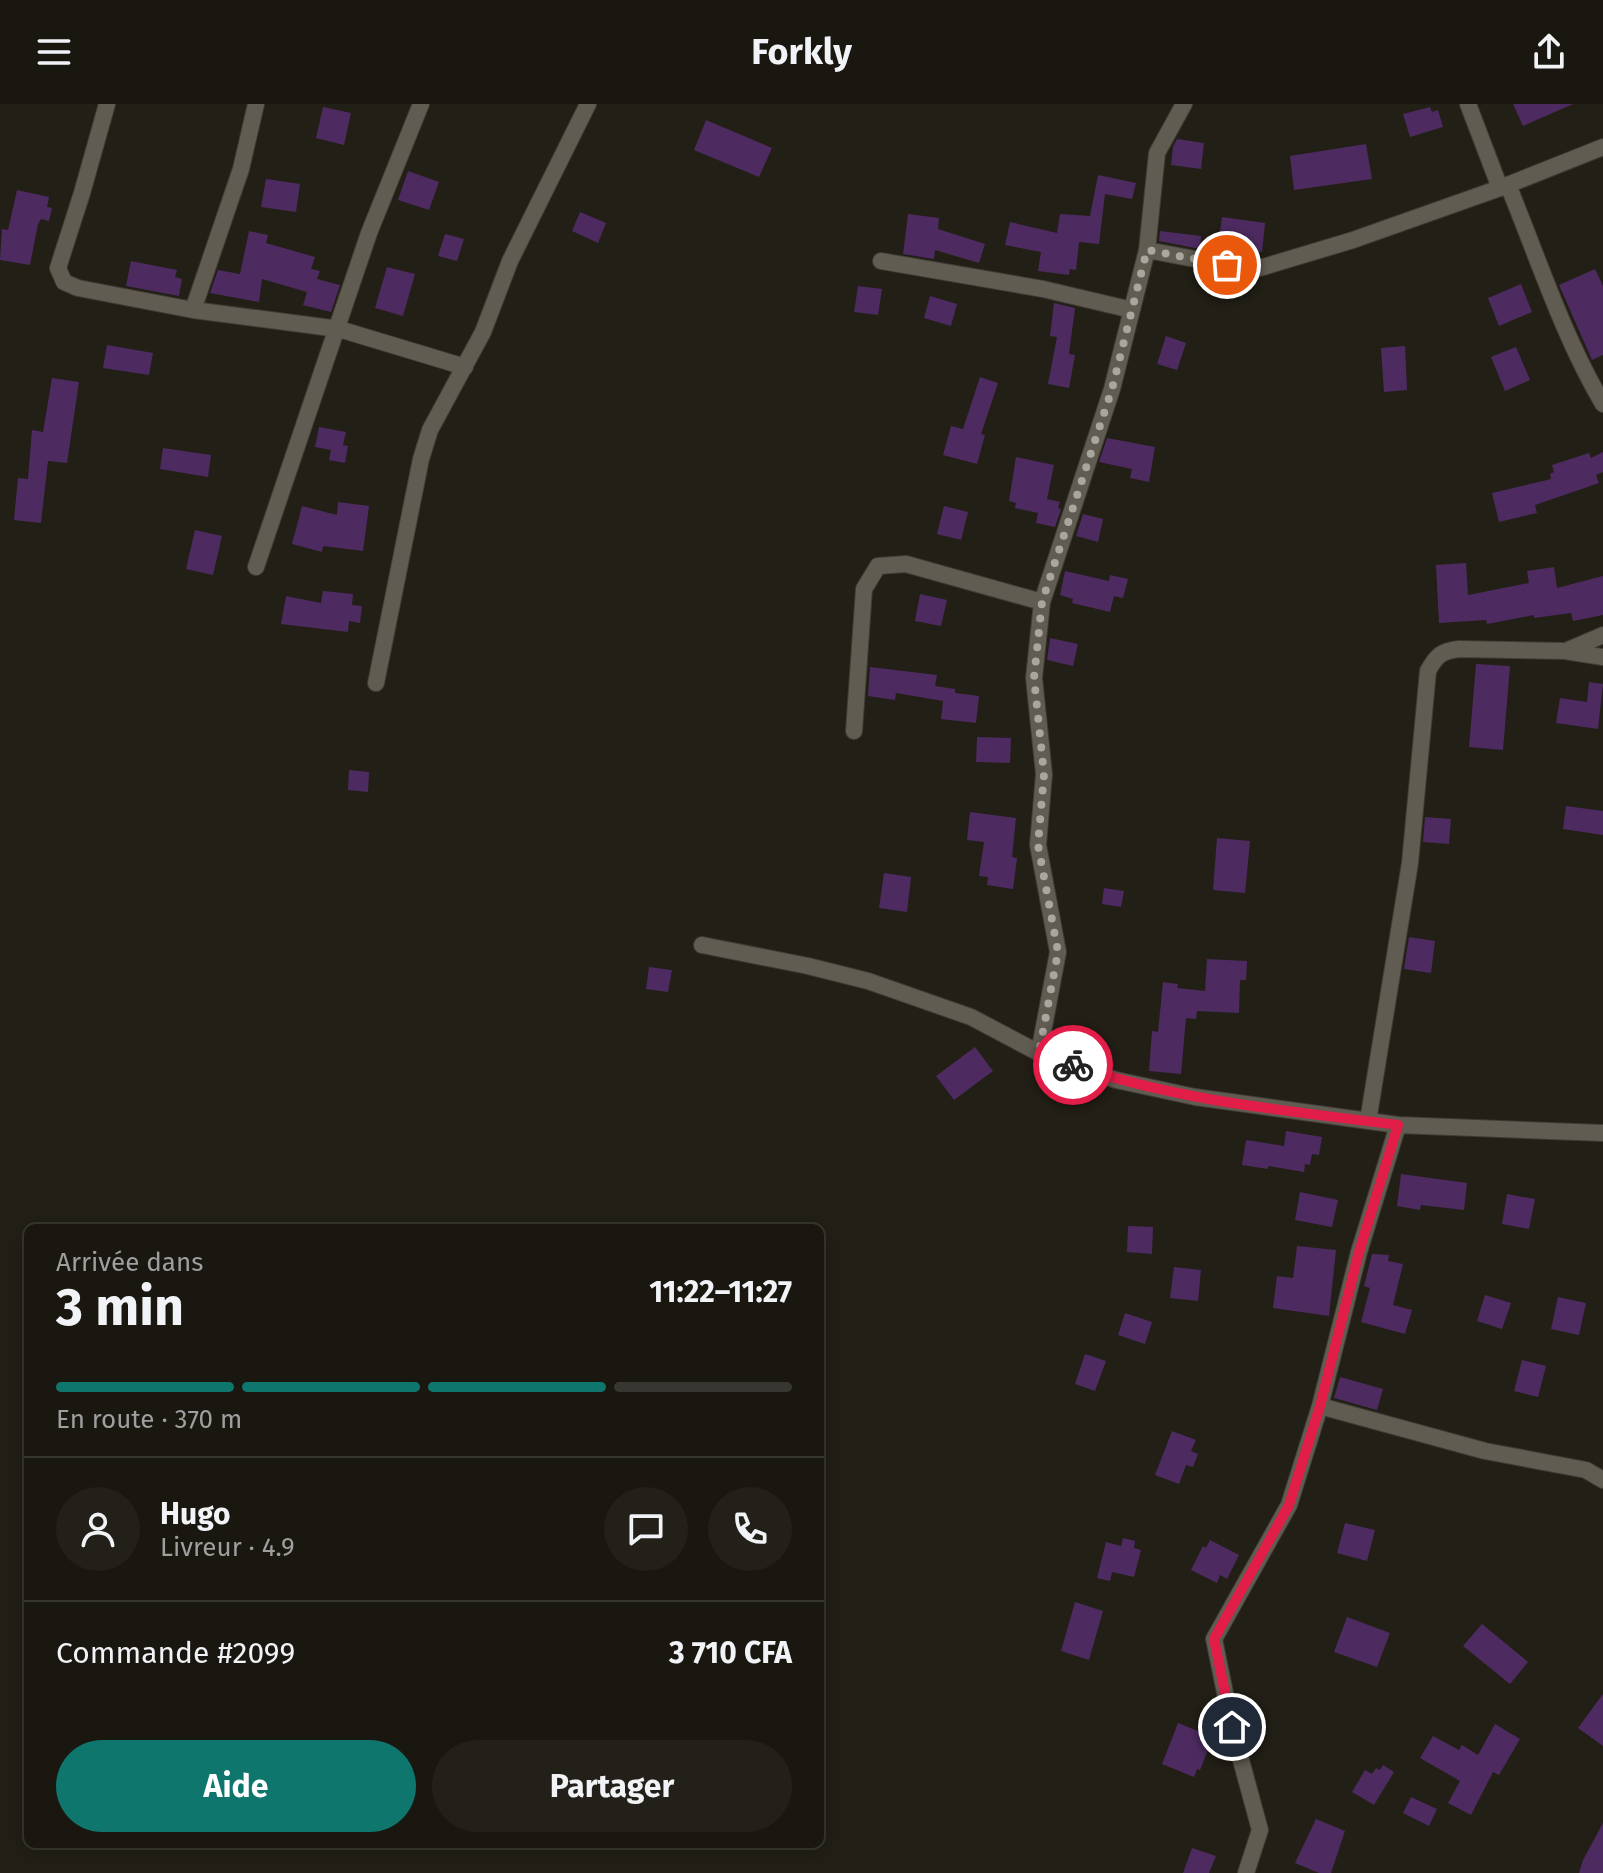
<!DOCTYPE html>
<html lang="fr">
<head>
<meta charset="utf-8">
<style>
	body { margin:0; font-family:"Fira Sans",sans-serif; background:#232019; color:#f1f3f6; height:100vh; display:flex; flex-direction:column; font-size:30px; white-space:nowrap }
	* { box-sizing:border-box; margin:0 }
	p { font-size:26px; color:#9f9f9f }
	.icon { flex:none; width:44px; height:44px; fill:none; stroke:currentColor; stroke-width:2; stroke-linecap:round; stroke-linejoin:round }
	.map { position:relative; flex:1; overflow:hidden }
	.side { position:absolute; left:24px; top:1120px; width:800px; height:624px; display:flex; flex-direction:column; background:#1a1710; border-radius:12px; box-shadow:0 4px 20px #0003,0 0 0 2px #383630 }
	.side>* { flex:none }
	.pin { position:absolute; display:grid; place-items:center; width:68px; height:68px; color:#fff; margin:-34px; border:4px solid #fff; border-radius:50%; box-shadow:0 2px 8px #0007 }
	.courier { position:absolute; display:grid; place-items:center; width:80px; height:80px; margin:-40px; border:6px solid #e11d48; border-radius:50%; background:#fff; color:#222; box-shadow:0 2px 10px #0007 }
	.summary em { font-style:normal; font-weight:700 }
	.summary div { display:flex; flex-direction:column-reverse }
	.summary { display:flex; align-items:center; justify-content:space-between; height:136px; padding:0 32px }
	h1 { font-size:52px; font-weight:700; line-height:60px }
	.bar { display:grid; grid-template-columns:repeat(4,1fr); gap:12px 8px; align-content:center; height:96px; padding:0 32px }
	.bar i { height:10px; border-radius:6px; background:#383630 }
	.bar .current { background:#0f766e }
	.bar p { grid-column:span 4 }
	.line { display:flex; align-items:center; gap:20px; padding:0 32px; border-top:2px solid #383630 }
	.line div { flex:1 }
	.round { display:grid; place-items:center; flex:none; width:84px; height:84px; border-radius:42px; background:#232019 }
	.cta { display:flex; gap:16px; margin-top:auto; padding:16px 32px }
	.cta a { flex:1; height:92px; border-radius:48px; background:#0f766e; color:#fff; font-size:32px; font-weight:700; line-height:92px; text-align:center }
	.cta a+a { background:#232019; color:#f1f3f6 }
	header { display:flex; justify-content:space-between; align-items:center; height:104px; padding:0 32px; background:#1a1710; font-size:36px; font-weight:700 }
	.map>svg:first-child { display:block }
</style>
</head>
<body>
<header><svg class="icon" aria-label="menu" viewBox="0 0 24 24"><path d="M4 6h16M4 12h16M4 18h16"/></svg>Forkly<svg class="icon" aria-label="share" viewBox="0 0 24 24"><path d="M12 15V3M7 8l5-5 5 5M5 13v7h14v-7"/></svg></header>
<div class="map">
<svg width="1603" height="1769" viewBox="0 0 1603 1769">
	<rect width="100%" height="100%" fill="#221f16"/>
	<path fill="#4d2b61" d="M1513,0h60l-50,22z
		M323,3l28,6 -7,32 -28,-7z
		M1430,3l2,5 6,-2 5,17 -33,10 -7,-23z
		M706,16l66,28 -13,29 -65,-27z
		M1177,35l27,4 -3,26 -30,-4 2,-18z
		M1366,40l6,35 -78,11 -4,-34z
		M408,67l31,11 -10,28 -31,-10z
		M1098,71l38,8 -4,16 -27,-5 -6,50 -20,-2 -3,28 -6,-1 -1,6 -31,-4 3,-19 -36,-7 5,-23 47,11 3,-19 30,2z
		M266,75l34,5 -4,28 -35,-5z
		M17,86l32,7 -2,10 5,1 -3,13 -8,-2 -3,5 -8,41 -30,-5 2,-31 6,1z
		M580,108l26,11 -8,20 -26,-12z
		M908,110l31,4 -1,11 47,15 -6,19 -44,-13 -1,9 -31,-5z
		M1222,113l43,6 -3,29 -44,-6z
		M249,127l19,4 -2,8 49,14 -4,12 9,2 -3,8 23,6 -9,27 -28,-7 4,-13 -45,-13 -3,23 -49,-9 8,-23 22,4z
		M1160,127l41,5 -1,13 -41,-8z
		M445,130l19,5 -7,22 -19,-5z
		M131,157l46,9 -2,7 7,2 -3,17 -53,-10z
		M387,163l28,7 -12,42 -28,-8z
		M1595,165l8,17v69l-11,5 -33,-75z
		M1521,180l11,28 -33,14 -11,-28z
		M858,182l24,3 -4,26 -24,-3z
		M930,192l27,8 -6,22 -27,-8z
		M1054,199l21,5 -6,46 6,1 -6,33 -21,-4 9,-47 -7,-1z
		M1166,232l20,7 -9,27 -20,-6z
		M107,241l46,8 -4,22 -46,-7z
		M1405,242l2,44 -23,2 -3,-44z
		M1516,243l14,33 -25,11 -14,-34z
		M980,273l18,6 -17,51 4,1 -8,29 -34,-9 8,-29 12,3z
		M52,274l27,4 -12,81 -19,-2 -7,62 -27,-3 4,-42 10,1 4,-49 11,2z
		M319,323l27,5 -3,13 5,1 -3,17 -16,-3 2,-10 -16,-3z
		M1107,334l48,9 -6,35 -19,-4 2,-9 -33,-7z
		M163,344l48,7 -3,22 -48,-8z
		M1603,348v20l-7,3 3,8 -64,22 2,8 -38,9 -7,-29 59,-14 -1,-5 4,-2 -2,-7 37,-12 2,5z
		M1016,353l38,8 -7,34 13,3 -2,6 3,1 -6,18 -19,-4 2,-10 -23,-5 1,-5 -7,-2z
		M338,398l31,4 -6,45 -40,-5 -1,6 -30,-8 10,-38 35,9z
		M944,402l24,6 -7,28 -24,-6z
		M1083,410l20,5 -5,23 -22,-6z
		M195,426l27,6 -9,39 -27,-6z
		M1466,459l2,32 61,-12 -2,-12 27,-4 3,21 46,-12v39l-30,6 -2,-8 -37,5v-3l-47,9 -1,-4 -47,3 -3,-58z
		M1065,467l44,10 1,-6 18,4 -5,19 -9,-2 -4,16 -38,-9 1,-4 -13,-4z
		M323,487l30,3 -1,11 10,1 -2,17 -11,-2 -1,11 -67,-8 5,-28 35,7z
		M920,490l27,6 -6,26 -26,-5z
		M1050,534l28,6 -5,22 -26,-6z
		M1476,560l34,2 -7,84 -34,-3z
		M870,563l67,8 -2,11 20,3v4l24,3 -3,27 -35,-4 2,-18 -47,-8 -1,7 -27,-4z
		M1589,578l14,2 -5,45 -42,-6 4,-25 27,4z
		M977,633l34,1 -1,25 -34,-1z
		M349,666l20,2 -1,20 -20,-2z
		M1566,702l37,5v24l-40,-6z
		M970,708l46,6 -4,39 5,1 -4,31 -26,-4 1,-8 -9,-1 5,-34 -17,-2z
		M1425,713l26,2 -2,25 -26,-2z
		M1217,734l33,3 -5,52 -32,-3z
		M884,769l27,4 -4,35 -28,-4z
		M1104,784l20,3 -3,16 -19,-3z
		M1409,833l26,4 -4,32 -27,-4z
		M1207,855l40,2 -1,19h-6l-1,33 -42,-2 -1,8 -10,-1 -5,56 -32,-3 3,-40 6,1 5,-50 15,2 -1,4 28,3z
		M649,863l23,3 -4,22 -22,-3z
		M1079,932l19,4 -4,21 -19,-7z
		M975,943l18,24 -39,29 -18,-24z
		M1286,1027l36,6 -3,18 -7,-1 -2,11 -5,-1 -1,8 -36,-6v3l-26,-4 4,-25 38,6z
		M1401,1070l66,9 -3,27 -43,-5 -1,5 -23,-4z
		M1300,1088l38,8 -6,27 -37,-7z
		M1507,1090l28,5 -6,30 -27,-5z
		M1128,1122l25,1 -1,27 -25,-2z
		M1297,1142l39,4 -7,66 -56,-8 4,-32 16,2z
		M1372,1150l17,1 -1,6 15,3 -10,41 19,5 -7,24 -44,-12 9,-34 -6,-2z
		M1174,1163l27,3 -3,31 -28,-3z
		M1485,1191l26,8 -9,26 -25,-8z
		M1558,1193l28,6 -7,32 -28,-6z
		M1125,1209l27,9 -7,22 -27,-9z
		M1085,1250l21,7 -11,30 -20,-7z
		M1522,1256l24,6 -8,31 -24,-6z
		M1340,1273l43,12 -6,21 -43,-12z
		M1172,1327l24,9 -5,11 7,3 -5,13 -7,-2 -7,19 -24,-9z
		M1345,1419l30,7 -8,31 -30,-8z
		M1123,1434l12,3 -1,7 7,2 -7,27 -22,-5 -2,9 -13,-3 9,-36 15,4z
		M1210,1436l29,15 -12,24 -7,-4 -3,8 -26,-13 12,-24 3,2z
		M1075,1498l28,9 -14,49 -28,-9z
		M1347,1513l43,16 -13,34 -43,-15z
		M1482,1520l46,38 -18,22 -47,-38z
		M1603,1590v52l-25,-18z
		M1178,1619l35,14 -13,33 -3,-1 -3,8 -32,-13z
		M1495,1620l25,15 -21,36 -6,-3 -22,43 -23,-12 12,-22 -40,-23 13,-22 26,14 3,-5 16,10z
		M1383,1661l11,7 -20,33 -22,-13 13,-22 7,4 4,-6 4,2z
		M1411,1693l26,12 -8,17 -26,-13z
		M1316,1715l29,12 -14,42h-12l-24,-10z
		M1603,1719v50h-24l4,-13z
		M1192,1744l24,8 -7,17h-26z"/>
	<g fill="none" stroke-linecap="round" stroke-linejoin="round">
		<defs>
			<path id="minor" d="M107,0l-25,89 -24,75 6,14 14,6 115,22 146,19 126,38
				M1468,0l32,84
				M1508,81c30,73 55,151 95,219
				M1147,146l106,20 100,-30 147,-52 103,-41
				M881,157l162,28 89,21
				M193,206l48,-141 15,-65
				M256,463l113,-334 52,-129
				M1568,546l35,-15
				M376,579l45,-224 9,-29 53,-98 27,-71 78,-157
				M854,627l10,-142 14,-23 28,-2 136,38
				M702,841l106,21 60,15 103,36 68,36 77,27 79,17 203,28 205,8
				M1039,949l19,-101 -20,-107 6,-71 -10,-96 8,-76 70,-213 35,-139 10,-97 27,-49
				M1368,1017l42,-258 18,-192c8,-15 13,-20 31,-22l106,2 38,6
				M1320,1302l165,45 101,19 17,10
				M1246,1769l14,-43 -28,-103 -18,-88 75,-134 31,-99 39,-154 39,-127"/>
		</defs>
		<use href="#minor" stroke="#3f3b36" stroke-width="18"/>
		<use href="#minor" stroke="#615c52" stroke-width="16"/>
	</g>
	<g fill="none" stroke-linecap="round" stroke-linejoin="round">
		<path stroke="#a9a69f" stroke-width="8" stroke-dasharray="0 14.4" d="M1073,961l-34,-12 19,-101 -20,-107 6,-71 -10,-96 8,-76 70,-213 35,-139 80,15"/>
		<path stroke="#e11d48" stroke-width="10" d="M1073,961c105,36 216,46 325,60l-39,127 -39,154 -31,99 -75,134 18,88"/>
	</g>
</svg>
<div class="pin" style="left:1227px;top:161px;background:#ea580c"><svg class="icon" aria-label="bag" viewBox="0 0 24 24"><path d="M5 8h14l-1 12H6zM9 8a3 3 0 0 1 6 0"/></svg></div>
<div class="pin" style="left:1232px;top:1623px;background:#1f2937"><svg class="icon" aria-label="home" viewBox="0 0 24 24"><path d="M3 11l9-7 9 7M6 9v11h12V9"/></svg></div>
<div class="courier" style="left:1073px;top:961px"><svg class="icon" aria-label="bike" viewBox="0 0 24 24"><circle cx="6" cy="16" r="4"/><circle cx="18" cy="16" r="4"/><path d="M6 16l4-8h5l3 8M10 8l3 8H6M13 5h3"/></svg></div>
<section class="side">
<div class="summary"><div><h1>3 min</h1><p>Arrivée dans</p></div><em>11:22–11:27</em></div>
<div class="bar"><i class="current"></i><i class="current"></i><i class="current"></i><i></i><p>En route · 370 m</p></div>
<div class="line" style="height:144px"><a class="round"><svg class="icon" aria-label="person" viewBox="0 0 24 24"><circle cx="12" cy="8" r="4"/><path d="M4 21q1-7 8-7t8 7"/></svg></a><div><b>Hugo</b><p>Livreur · 4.9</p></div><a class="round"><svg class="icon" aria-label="chat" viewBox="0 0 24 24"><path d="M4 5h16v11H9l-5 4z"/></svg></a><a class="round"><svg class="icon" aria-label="phone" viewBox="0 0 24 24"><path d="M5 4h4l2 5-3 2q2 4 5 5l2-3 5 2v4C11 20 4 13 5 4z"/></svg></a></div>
<div class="line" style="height:104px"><div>Commande #2099</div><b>3 710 CFA</b></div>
<div class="cta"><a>Aide</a><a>Partager</a></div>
</section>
</div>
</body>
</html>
